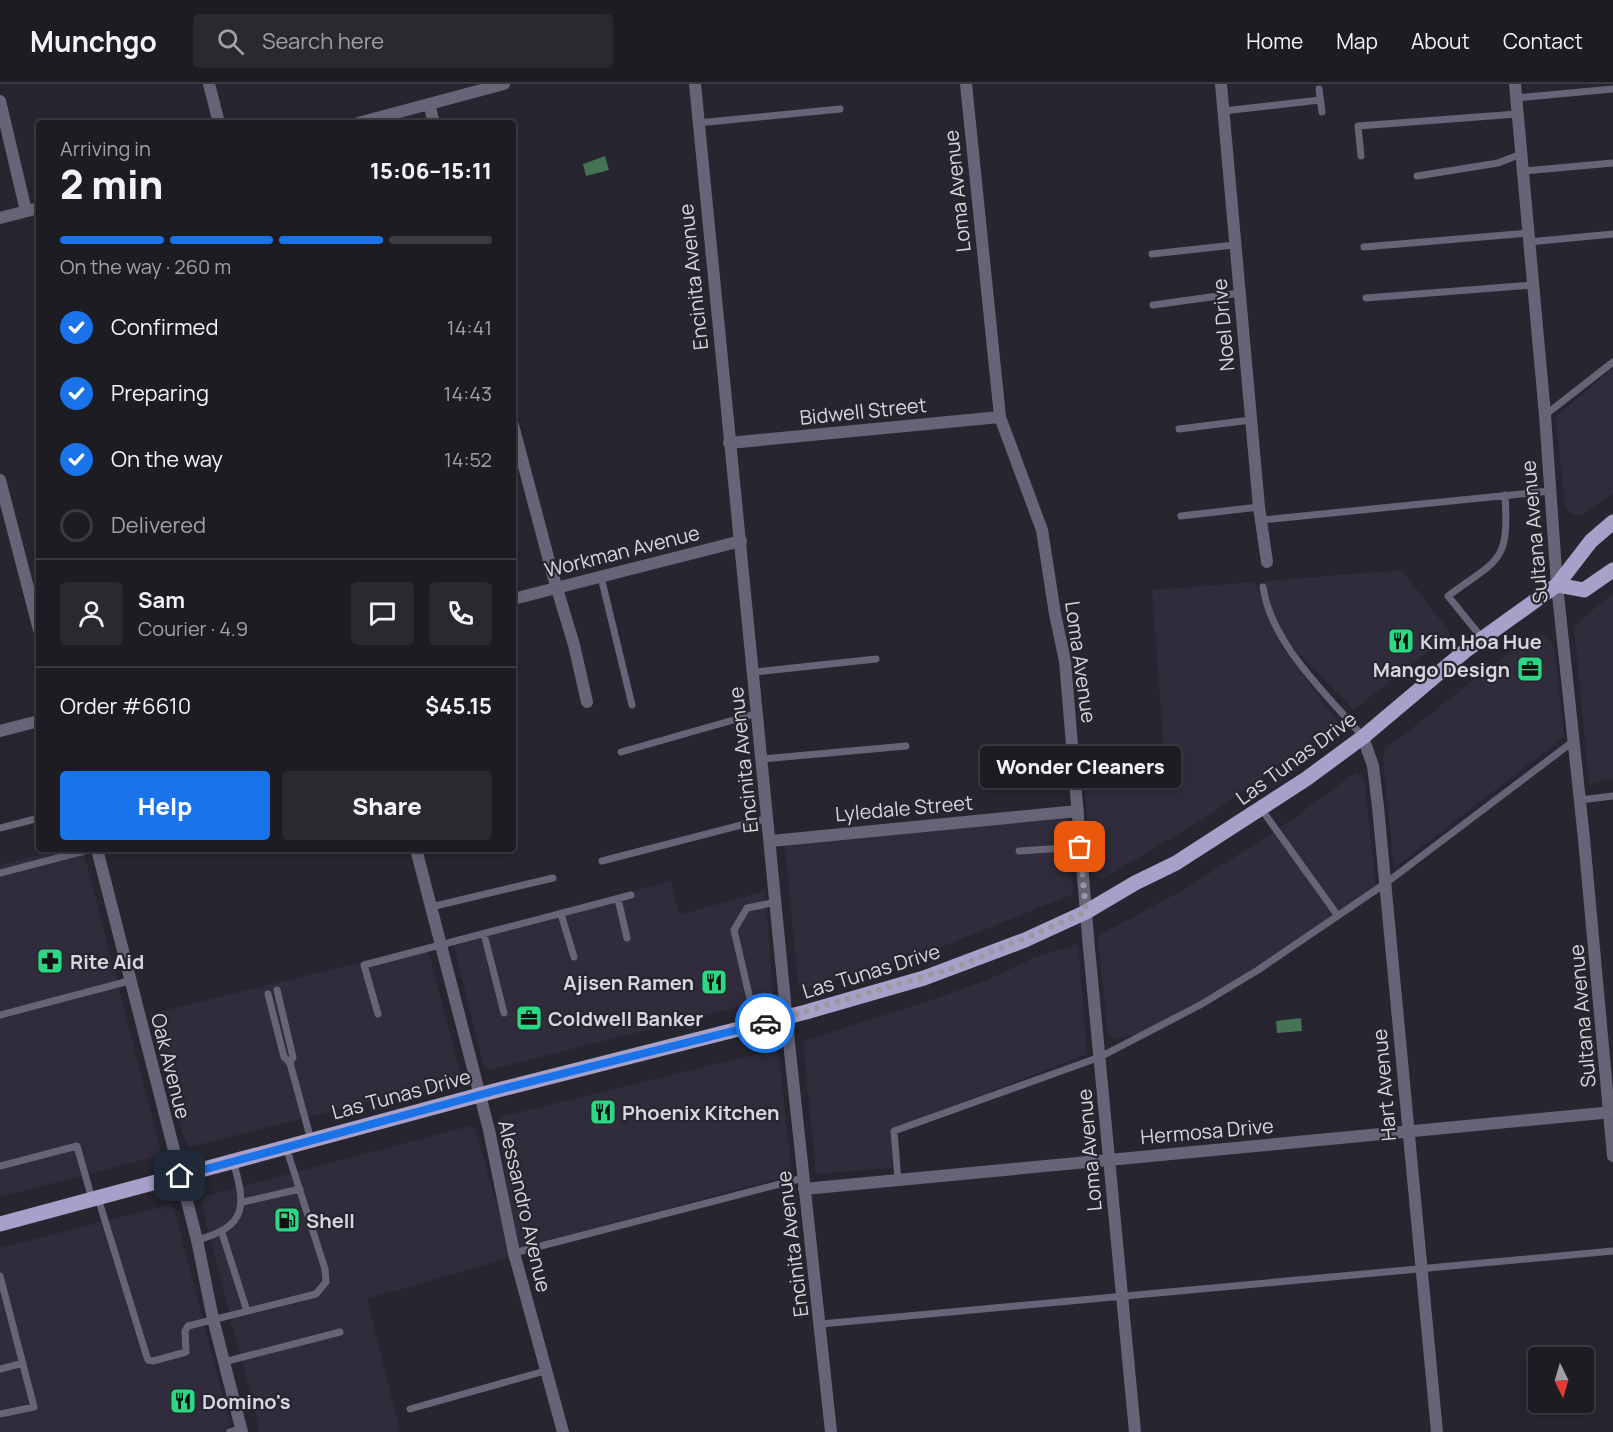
<!DOCTYPE html>
<html lang="en">
<head>
<meta charset="utf-8">
<style>
	body { margin:0; font-family:Manrope,sans-serif; background:#2a2930; color:#f1f3f6; height:100vh; display:flex; flex-direction:column; font-size:22px; white-space:nowrap }
	* { box-sizing:border-box; margin:0 }
	p { font-size:20px; color:#a0a1a6 }
	.icon { flex:none; width:33px; height:33px; fill:none; stroke:currentColor; stroke-width:2; stroke-linecap:round; stroke-linejoin:round }
	.map { position:relative; flex:1; overflow:hidden }
	.drawer { position:absolute; left:36px; top:36px; width:480px; height:732px; display:flex; flex-direction:column; background:#1d1c23; border-radius:6px; box-shadow:0 3px 9px #0003,0 0 0 2px #3b3a41 }
	.drawer>* { flex:none }
	.needle { width:39px; rotate:175deg }
	.buttons { position:absolute; left:1528px; top:1263px; display:grid; gap:12px }
	.buttons a { display:grid; place-items:center; width:66px; height:66px; border-radius:6px; background:#1d1c23; box-shadow:0 3px 9px #0003,0 0 0 2px #3b3a41; font-size:30px }
	.pin { position:absolute; display:grid; place-items:center; width:51px; height:51px; color:#fff; margin:-26px; border-radius:12px; box-shadow:0 3px 9px #0006 }
	.courier { position:absolute; display:grid; place-items:center; width:60px; height:60px; margin:-30px; border:4px solid #1a73e8; border-radius:50%; background:#fff; color:#222; box-shadow:0 2px 8px #0007 }
	.bubble { position:absolute; height:42px; border-radius:6px; background:#1d1c23; box-shadow:0 3px 9px #0003,0 0 0 2px #3b3a41; font-size:20px; font-weight:800; line-height:42px; text-align:center }
	.overview em { font-style:normal; font-weight:800 }
	.overview div { display:flex; flex-direction:column-reverse }
	.overview { display:flex; align-items:center; justify-content:space-between; height:102px; padding:0 24px }
	h1 { font-size:39px; font-weight:800; line-height:45px }
	.bar { display:grid; grid-template-columns:repeat(4,1fr); gap:9px 6px; align-content:center; height:72px; padding:0 24px }
	.bar i { height:8px; border-radius:4px; background:#3b3a41 }
	.bar .selected { background:#1a73e8 }
	.bar p { grid-column:span 4 }
	.line { display:flex; align-items:center; gap:15px; padding:0 24px; border-top:2px solid #3b3a41 }
	.line div { flex:1 }
	.round { display:grid; place-items:center; flex:none; width:63px; height:63px; border-radius:6px; background:#2a2930 }
	ol { padding:0 24px; list-style:none }
	li { display:flex; align-items:center; gap:18px; height:66px }
	li p { margin-inline-start:auto }
	li .icon { padding:6px; border-radius:50%; background:#1a73e8; color:#fff; stroke-width:4 }
	li:last-child { color:#a0a1a6 }
	li i { width:33px; height:33px; border:3px solid #3b3a41; border-radius:50% }
	.action { display:flex; gap:12px; margin-top:auto; padding:12px 24px }
	.action a { flex:1; height:69px; border-radius:6px; background:#1a73e8; color:#fff; font-size:24px; font-weight:800; line-height:69px; text-align:center }
	.action a+a { background:#2a2930; color:#f1f3f6 }
	header { display:flex; align-items:center; gap:36px; box-sizing:border-box; height:84px; padding:0 30px; background:#1d1c23; border-bottom:2px solid #3b3a41 }
	header strong { font-size:28px }
	nav { display:flex; gap:33px; margin-inline-start:auto; font-size:21px }
	.search { width:420px; height:54px; background:#2a2930; display:flex; align-items:center; gap:15px; box-sizing:border-box; padding:0 21px; border-radius:6px; color:#a0a1a6; font-size:22px }
	.map>svg:first-child { display:block }
</style>
</head>
<body>
<header>
<strong>Munchgo</strong>
<div class="search"><svg class="icon" aria-label="search" viewBox="0 0 24 24"><circle cx="10" cy="10" r="6"/><path d="M15 15l6 6"/></svg>Search here</div>
<nav><a>Home</a><a>Map</a><a>About</a><a>Contact</a></nav>
</header>
<div class="map">
<svg width="1613" height="1348" viewBox="0 0 1613 1348">
	<rect width="100%" height="100%" fill="#27252f"/>
	<path fill="#302c3c" d="M1613,284v126l-33,22 -10,-3 -5,-7 -9,-89z
		M1402,486l49,64 -98,76 -67,-70 -19,-40 -2,-19z
		M1254,498l28,64 56,76 -134,97 -99,58 -7,1 -6,-5 -9,-103 82,-7 -13,-173z
		M1613,509v186l-24,5 -15,-158z
		M1531,552h14l9,9 10,92 -170,131 -11,-108 2,-11z
		M1356,688l8,7 12,107 -120,82 -113,65 -28,6 -7,-3 -10,-97 5,-6 84,-45 107,-70z
		M1067,734l6,76 -144,58 -124,37 -7,-5 -13,-139z
		M62,765h21l78,303 -3,4 -158,41v-332z
		M671,797l8,34 86,-24 8,101 -4,7 -280,71 -5,-3 -32,-129z
		M1078,860l9,110 -196,76 1,38 -76,6 -13,-133 126,-40 61,-22 43,-21z
		M427,862l34,129 -2,4 -269,68 -5,-5 -35,-128z
		M773,966l6,4 13,121 -275,74 -19,-126 2,-6z
		M470,1042l5,3 37,128 -145,42 33,133h-140l-59,-229 4,-7z
		M168,1121l6,4 58,223h-232v-184z"/>
	<path fill="#447356" d="M605,72l4,14 -23,6 -3,-12z
		M1301,934l1,13 -25,2 -1,-12z"/>
	<g fill="none" stroke-linecap="round" stroke-linejoin="round">
		<path stroke="#676477" stroke-width="7" d="M1319,5l3,23
			M1516,14l97,-9
			M1223,27l97,-11
			M698,39l142,-14
			M1361,72l-3,-30 159,-12
			M1523,87l90,-8
			M1417,92l81,-13 23,-9
			M1529,158l84,-8
			M1364,163l164,-14
			M1152,170l82,-9
			M1366,214l167,-13
			M1153,221l87,-12
			M1545,331l68,-53
			M1179,345l72,-9
			M1181,432l78,-9
			M1262,436l288,-29
			M601,493l31,128
			M1263,503c8,57 64,107 100,150
			M1482,554l-34,-42c52,-38 61,-33 57,-101
			M754,588l122,-13
			M621,668l137,-39
			M762,675l144,-13
			M1580,716l33,-4
			M1262,726l76,106
			M0,744l39,-10
			M1019,767l61,-4
			M602,777l166,-43
			M0,789l92,-24
			M618,815l9,39
			M431,823l122,-29
			M561,830l13,43
			M484,850l20,79
			M277,906l16,67 -3,6 21,77
			M268,910l16,63 6,6
			M378,930l-14,-49 267,-70
			M0,931l129,-34
			M756,941l-22,-95 13,-22 30,-6
			M0,1082l77,-20 15,53
			M898,1096l-4,-49 206,-74 100,-52 58,-35 128,-87 189,-143
			M98,1114l48,156 2,6 5,1 33,-9 -1,-21 3,-5 128,-32 10,-12 -1,-13 -39,-122
			M243,1118l57,-13
			M222,1149l25,78
			M197,1156c51,-14 49,-34 36,-79
			M514,1169l289,-75
			M0,1192l34,131 -34,7
			M821,1240l792,-73
			M224,1278l116,-30
			M0,1285l23,-6
			M410,1325l135,-38
			M230,1348l11,-3"/>
		<path stroke="#676477" stroke-width="12" d="M209,0l10,39
			M966,0l34,333 42,113 13,84 10,47 24,287 46,484
			M1221,0l38,423 8,55
			M1515,0l30,331 12,170 27,254 29,317
			M0,17l26,110
			M429,20l5,19
			M513,341l39,147 22,73 13,57
			M729,359l271,-26
			M513,515l228,-58
			M0,647l39,-10
			M1363,653l10,29 5,41 59,625
			M771,757l307,-30
			M416,765l73,281 25,123 49,179
			M804,1105l809,-77"/>
		<path stroke="#676477" stroke-width="12" d="M695,0l95,968 41,380
			M358,39l146,-39
			M0,134l39,-10
			M0,396l39,150
			M97,765l100,391 16,79 29,113"/>
		<path stroke="#a8a0c9" stroke-width="15" d="M1557,501l27,5 29,-20
			M0,1140l498,-134 308,-78 118,-34 101,-38 61,-28 49,-29 41,-20 130,-84 57,-42 102,-86 92,-66 34,-44 22,-19"/>
	</g>
	<g fill="none" stroke-linecap="round" stroke-linejoin="round">
		<path stroke="#9a99a1" stroke-width="6" stroke-dasharray="0 10.8" d="M765,939l192,-56 129,-55 -6,-65"/>
		<path stroke="#1a73e8" stroke-width="8" d="M180,1092l318,-86 267,-67"/>
	</g>
	<defs>
		<symbol id="restaurant-square" viewBox="-11 -11 22 22"><rect x="-9" y="-9" width="18" height="18" rx="4" fill="#2cd884" stroke="#27252f"/><path d="M-5-6h1v4h1v-4h1v4h1v-4h1v5L-1.5 .5V6h-2V.5L-5-1ZM5-6V6H3V1.5H1.5Q1.5-4 5-6Z" fill="#111"/></symbol>
		<symbol id="office-square" viewBox="-11 -11 22 22"><rect x="-9" y="-9" width="18" height="18" rx="4" fill="#2cd884" stroke="#27252f"/><path d="M-6-3h4V-5.5h4V-3h4V5H-6ZM-1-4.5V-3h2v-1.5ZM-6 0V1H6V0Z" fill="#111"/></symbol>
		<symbol id="pharmacy-square" viewBox="-11 -11 22 22"><rect x="-9" y="-9" width="18" height="18" rx="4" fill="#2cd884" stroke="#27252f"/><path d="M-2-6h4v4h4v4h-4v4h-4v-4h-4v-4h4Z" fill="#111"/></symbol>
		<symbol id="fuel-square" viewBox="-11 -11 22 22"><rect x="-9" y="-9" width="18" height="18" rx="4" fill="#2cd884" stroke="#27252f"/><path d="M-5.5-6h7V0h2V4h1.3V-2.5L3-4.5l.8-.8L6-3V5H2.5V1h-1V6h-7ZM-4.2-4.7v3.2H.2V-4.7Z" fill="#111"/></symbol>
	</defs>
	<g fill-rule="evenodd">
		<use href="#restaurant-square" x="1386" y="542" width="30" height="30"/>
		<use href="#office-square" x="1515" y="570" width="30" height="30"/>
		<use href="#pharmacy-square" x="35" y="862" width="30" height="30"/>
		<use href="#restaurant-square" x="699" y="883" width="30" height="30"/>
		<use href="#office-square" x="514" y="919" width="30" height="30"/>
		<use href="#restaurant-square" x="588" y="1013" width="30" height="30"/>
		<use href="#fuel-square" x="272" y="1121" width="30" height="30"/>
		<use href="#restaurant-square" x="168" y="1302" width="30" height="30"/>
	</g>
	<g text-anchor="middle" dominant-baseline="central" stroke-width="4.5" stroke-linejoin="round" paint-order="stroke">
		<g font-size="20" fill="#d8d7de" stroke="#27252f">
			<text transform="translate(957 107) rotate(-96)">Loma Avenue</text>
			<text transform="translate(693 193) rotate(-96)">Encinita Avenue</text>
			<text transform="translate(1223 241) rotate(-95)">Noel Drive</text>
			<text transform="translate(863 327) rotate(-6)">Bidwell Street</text>
			<text transform="translate(1534 448) rotate(-95)">Sultana Avenue</text>
			<text transform="translate(622 467) rotate(-14)">Workman Avenue</text>
			<text transform="translate(1081 578) rotate(82)">Loma Avenue</text>
			<text transform="translate(1296 674) rotate(-36)">Las Tunas Drive</text>
			<text transform="translate(743 676) rotate(-96)">Encinita Avenue</text>
			<text transform="translate(904 724) rotate(-5)">Lyledale Street</text>
			<text transform="translate(871 887) rotate(-17)">Las Tunas Drive</text>
			<text transform="translate(1582 932) rotate(-95)">Sultana Avenue</text>
			<text transform="translate(171 982) rotate(76)">Oak Avenue</text>
			<text transform="translate(1384 1001) rotate(-95)">Hart Avenue</text>
			<text transform="translate(401 1010) rotate(-15)">Las Tunas Drive</text>
			<text transform="translate(1207 1047) rotate(-5)">Hermosa Drive</text>
			<text transform="translate(1089 1066) rotate(-95)">Loma Avenue</text>
			<text transform="translate(525 1122) rotate(77)">Alessandro Avenue</text>
			<text transform="translate(792 1160) rotate(-97)">Encinita Avenue</text>
		</g>
		<g font-size="20" font-weight="bold" fill="#d8d7de" stroke="#27252f" text-anchor="start">
			<text x="1420" y="557">Kim Hoa Hue</text>
			<text x="1510" y="585" text-anchor="end">Mango Design</text>
			<text x="70" y="877">Rite Aid</text>
			<text x="694" y="898" text-anchor="end">Ajisen Ramen</text>
			<text x="548" y="934">Coldwell Banker</text>
			<text x="622" y="1028">Phoenix Kitchen</text>
			<text x="306" y="1136">Shell</text>
			<text x="202" y="1317">Domino's</text>
		</g>
	</g>
</svg>
<div class="buttons">
<a><svg class="needle" viewBox="-14 -14 28 28"><path d="M0-13l5 13h-10z" fill="#e53935"/><path d="M0 13l5-13h-10z" fill="#a0a1a6"/></svg></a>
</div>
<div class="pin" style="left:1080px;top:763px;background:#ea580c"><svg class="icon" aria-label="bag" viewBox="0 0 24 24"><path d="M5 8h14l-1 12H6zM9 8a3 3 0 0 1 6 0"/></svg></div>
<div class="pin" style="left:180px;top:1092px;background:#1f2937"><svg class="icon" aria-label="home" viewBox="0 0 24 24"><path d="M3 11l9-7 9 7M6 9v11h12V9"/></svg></div>
<div class="courier" style="left:765px;top:939px"><svg class="icon" aria-label="car" viewBox="0 0 24 24"><path d="M5 17H2v-5l4-1 3-4h7l3 4 3 1v5h-3M9 17h6M6 11h13"/><circle cx="7" cy="17" r="2"/><circle cx="17" cy="17" r="2"/></svg></div>
<div class="bubble" style="left:980px;top:662px;width:201px">Wonder Cleaners</div>
<section class="drawer">
<div class="overview"><div><h1>2 min</h1><p>Arriving in</p></div><em>15:06–15:11</em></div>
<div class="bar"><i class="selected"></i><i class="selected"></i><i class="selected"></i><i></i><p>On the way · 260 m</p></div>
<ol>
<li><svg class="icon" aria-label="check" viewBox="0 0 24 24"><path d="M5 12l5 5 9-10"/></svg>Confirmed<p>14:41</p></li>
<li><svg class="icon" aria-label="check" viewBox="0 0 24 24"><path d="M5 12l5 5 9-10"/></svg>Preparing<p>14:43</p></li>
<li><svg class="icon" aria-label="check" viewBox="0 0 24 24"><path d="M5 12l5 5 9-10"/></svg>On the way<p>14:52</p></li>
<li><i></i>Delivered</li>
</ol>
<div class="line" style="height:108px"><a class="round"><svg class="icon" aria-label="person" viewBox="0 0 24 24"><circle cx="12" cy="8" r="4"/><path d="M4 21q1-7 8-7t8 7"/></svg></a><div><b>Sam</b><p>Courier · 4.9</p></div><a class="round"><svg class="icon" aria-label="chat" viewBox="0 0 24 24"><path d="M4 5h16v11H9l-5 4z"/></svg></a><a class="round"><svg class="icon" aria-label="phone" viewBox="0 0 24 24"><path d="M5 4h4l2 5-3 2q2 4 5 5l2-3 5 2v4C11 20 4 13 5 4z"/></svg></a></div>
<div class="line" style="height:78px"><div>Order #6610</div><b>$45.15</b></div>
<div class="action"><a>Help</a><a>Share</a></div>
</section>
</div>
</body>
</html>
